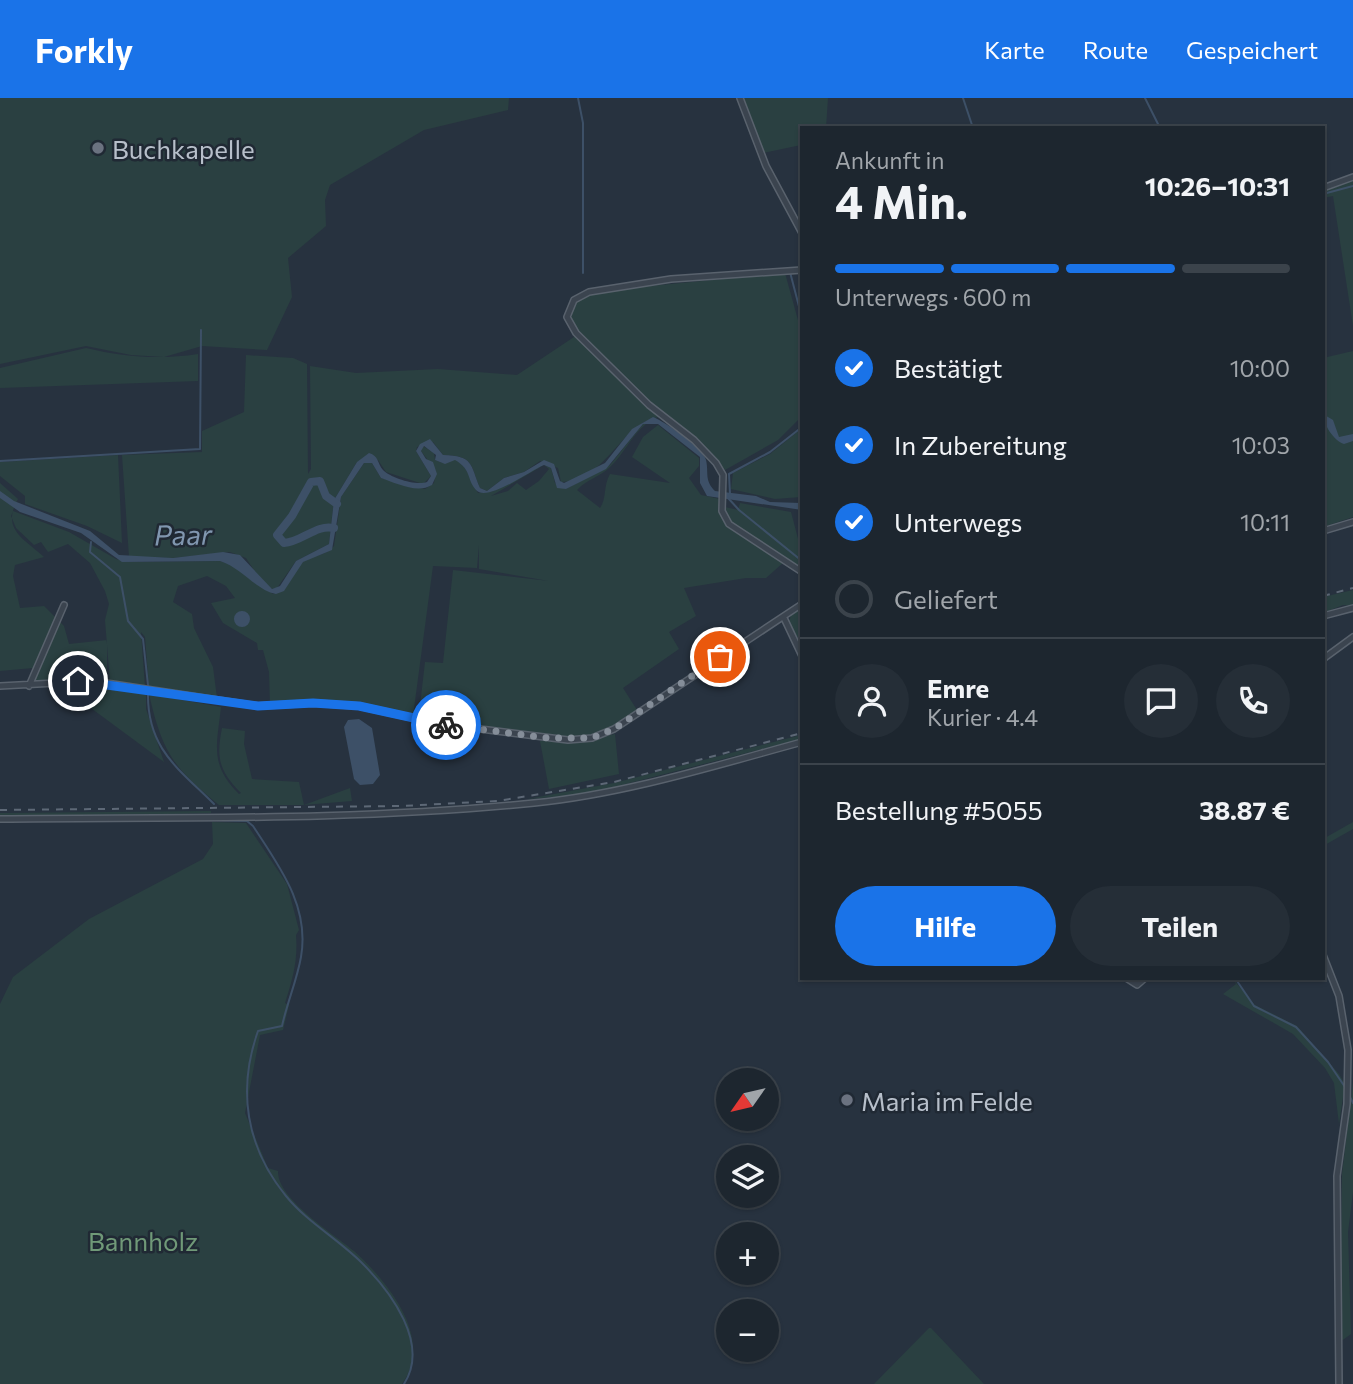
<!DOCTYPE html>
<html lang="de">
<head>
<meta charset="utf-8">
<style>
	body { margin:0; font-family:Commissioner,sans-serif; background:#252e37; color:#f1f3f6; height:100vh; display:flex; flex-direction:column; font-size:26px; white-space:nowrap }
	* { box-sizing:border-box; margin:0 }
	p { font-size:23px; color:#a0a5aa }
	.icon { flex:none; width:38px; height:38px; fill:none; stroke:currentColor; stroke-width:2; stroke-linecap:round; stroke-linejoin:round }
	.map { position:relative; flex:1; overflow:hidden }
	.details { position:absolute; left:800px; top:28px; width:525px; height:854px; display:flex; flex-direction:column; background:#1d262f; border-radius:0px; box-shadow:0 2px 5px #0004,0 0 0 2px #3b434b }
	.details>* { flex:none }
	.needle { width:46px; rotate:236deg }
	.fabs { position:absolute; left:716px; top:970px; display:grid; gap:14px }
	.fabs a { display:grid; place-items:center; width:63px; height:63px; border-radius:50%; background:#1d262f; box-shadow:0 2px 5px #0004,0 0 0 2px #3b434b; font-size:35px }
	.pin { position:absolute; display:grid; place-items:center; width:60px; height:60px; color:#fff; margin:-30px; border:4px solid #fff; border-radius:50%; box-shadow:0 2px 7px #0007 }
	.courier { position:absolute; display:grid; place-items:center; width:70px; height:70px; margin:-35px; border:5px solid #1a73e8; border-radius:50%; background:#fff; color:#222; box-shadow:0 2px 9px #0007 }
	.head em { font-style:normal; font-weight:700 }
	.head div { display:flex; flex-direction:column-reverse }
	.head { display:flex; align-items:center; justify-content:space-between; height:119px; padding:0 35px }
	h1 { font-size:46px; font-weight:700; line-height:52px }
	.bar { display:grid; grid-template-columns:repeat(4,1fr); gap:10px 7px; align-content:center; height:84px; padding:0 35px }
	.bar i { height:9px; border-radius:5px; background:#3b434b }
	.bar .current { background:#1a73e8 }
	.bar p { grid-column:span 4 }
	.line { display:flex; align-items:center; gap:18px; padding:0 35px; border-top:2px solid #3b434b }
	.line div { flex:1 }
	.round { display:grid; place-items:center; flex:none; width:74px; height:74px; border-radius:37px; background:#252e37 }
	ol { padding:0 35px; list-style:none }
	li { display:flex; align-items:center; gap:21px; height:77px }
	li p { margin-inline-start:auto }
	li .icon { padding:7px; border-radius:50%; background:#1a73e8; color:#fff; stroke-width:4 }
	li:last-child { color:#a0a5aa }
	li i { width:38px; height:38px; border:4px solid #3b434b; border-radius:50% }
	.button { display:flex; gap:14px; margin-top:auto; padding:14px 35px }
	.button a { flex:1; height:80px; border-radius:42px; background:#1a73e8; color:#fff; font-size:28px; font-weight:700; line-height:80px; text-align:center }
	.button a+a { background:#252e37; color:#f1f3f6 }
	header { display:flex; align-items:center; gap:42px; box-sizing:border-box; height:98px; padding:0 35px; background:#1a73e8; color:#fff }
	header strong { font-size:33px }
	nav { display:flex; gap:38px; margin-inline-start:auto; font-size:24px }
	.map>svg:first-child { display:block }
</style>
</head>
<body>
<header>
<strong>Forkly</strong>
<nav><a>Karte</a><a>Route</a><a>Gespeichert</a></nav>
</header>
<div class="map">
<svg width="1353" height="1286" viewBox="0 0 1353 1286">
	<rect width="100%" height="100%" fill="#27323f"/>
	<path fill="#2a4041" fill-rule="evenodd" d="M0,0h509l-1,12 -84,20 -94,55 -5,15 1,26 -38,32 4,39 -25,53 -65,-4 -38,11 -33,-2 -45,-9 -86,18z
		M743,0h85l-2,30h-24l-1,17 -38,8z
		M1353,82v146l-20,-130 -10,2v-7z
		M785,175l16,58 -2,88 -21,21 -53,30 -28,-32 -40,-30 -86,-85 2,-19 25,-13z
		M577,237l83,82c-39,5 -53,64 -99,65l-3,-14 -18,-7 -16,11 -20,6 -17,13 -7,-3c-10,-24 -6,-32 -37,-33l-10,-13 -16,5 -1,4 15,25 -8,8 -37,-12 -8,-12 -21,2 -23,38 -5,44 -33,17 -19,27 -5,1 -11,-8 -15,-23 -16,-6 -57,6 -44,-1 -7,-102 80,-3v-21l42,-19 2,-57 47,3 14,6 1,110 3,-5 -1,-103 46,7 82,-4 79,6z
		M86,250c38,9 73,12 112,6v27l-198,7v-20z
		M1353,253v166l-30,10v-169z
		M643,326h3c-15,12 -22,30 -36,43 -10,10 -23,12 -33,23l23,18c7,-10 3,-22 10,-34l60,9 -38,-26 11,-20 15,-12 41,33v8l-10,12 12,17 19,4 -1,13 6,12 59,38 -18,16h-20l-62,10 12,28 -27,16 10,17 -56,39 14,22c-13,9 -26,19 -42,24 -36,10 -132,-11 -173,-16l-3,-4 6,-52 18,1 10,-93 96,11 -70,-12v-24l-2,23 -44,-2 -20,150c-48,-16 -93,-15 -143,-12l-1,-32 -6,-22h-5l-1,-7 -34,-20 -12,-20 24,-5 -9,-12 -19,-10 -29,10 -5,16 19,12 2,14 19,39 4,31 -68,-10 -4,-51 -4,-5 4,55 -35,-5 -5,-62 4,-16 -4,-13 -15,-28 -22,-19 -20,8 -7,-10 -7,3 -18,-17 -5,-12 2,-5 56,21 47,27 12,3 92,-1 15,5 38,28c22,-7 15,-22 31,-33 10,-6 22,-5 30,-15l7,-49 23,-34h8l9,15 44,11 9,-6 2,-12 -15,-20 2,-5 11,7 1,7 8,3 12,-4c14,9 15,20 23,34 26,-3 43,-19 66,-28l7,3 4,15 11,6 44,-24zM544,367l5,4 -10,12 -13,9 -9,-7 -9,8 -17,5z
		M801,331v68l-26,2 -44,-10 2,-16 37,-19z
		M118,357l4,88 -35,-17 -62,-22v-8l-25,-20v-14z
		M0,385l18,16c-17,30 5,39 26,58l-29,8 -2,11 7,32 24,-2 20,20 5,18 38,-4v42l-75,2 13,-42 -12,26 -33,3z
		M740,405l51,9 10,38v18l-71,-47 -5,-14 13,3z
		M1353,492v16l-10,-1 -20,8v-16z
		M798,512l3,3 -2,27 -10,-18 2,-7z
		M89,586l57,9v16l18,53 -103,-76z
		M149,596l72,13c-4,38 -12,57 18,87l2,-1c-22,-22 -25,-35 -19,-65l23,3 -1,13 8,35 47,3 5,23 46,-17 2,13 -49,4h-84c-46,-37 -57,-54 -70,-111z
		M615,636l4,40 -70,15 -9,-48h41z
		M801,637v4l-187,48 -46,9 -41,3 87,-16z
		M211,713v2l-211,5v-5z
		M212,724l34,1 41,61 12,46 -3,5c2,25 -3,43 -11,68l4,2 -6,25 -23,5 -15,78 23,55 10,3c-1,28 56,63 76,80 34,31 81,88 48,133h-402v-380l13,-27 76,-58 114,-60 10,-15z
		M1353,724v7l-30,17v-7z
		M1232,880l23,27 42,21 42,48 6,10 -6,40 -5,-41 -9,-15 -32,-34 -70,-40 13,-10z
		M1353,984v110l-5,40 3,102 -11,8 2,-168z
		M929,1230h2l53,56h-110z"/>
	<path fill="#3d5067" d="M1323,316l10,6 6,17 14,-3v7l-9,3c-10,-3 -21,-20 -21,-30z
		M653,319c11,4 50,31 53,43 3,13 -2,20 9,31l41,5 14,6 31,1 1,7 -95,-14 -7,-13v-26l-42,-33h-15l-37,45 -40,20 -9,-1 -6,-20 -7,-3c-13,5 -57,38 -68,25 -10,-12 -4,-20 -21,-30l-10,4 -10,-4 1,-5 -12,-9 -3,5 5,8 7,3 4,12 -5,11c-15,9 -36,-2 -51,-7l-9,-15h-8l-23,34 -9,53 -29,12 -19,29 -8,3c-19,-3 -34,-26 -56,-33l-98,1 -41,-29 -61,-21 -20,-14v-7l14,10 76,30 29,24 54,3 50,-6 17,3 32,34 8,-3 16,-25 33,-17 5,-44 23,-38 12,-9c10,3 8,10 14,17 8,8 33,16 44,12l4,-6 -15,-25 4,-7 10,-5 13,16c31,1 27,9 37,33l7,3 17,-13 20,-6 20,-12 10,4 6,17 4,2 41,-20 27,-34z
		M234 521a8 8 0 1 1 16 0a8 8 0 1 1-16 0Z
		M359,621l13,9 8,47 -7,9 -13,1 -6,-6 -10,-52 4,-7z"/>
	<g fill="none" stroke-linecap="round" stroke-linejoin="round">
		<path stroke="#3d5067" stroke-width="2" d="M578,0l5,25v150
			M963,0l10,30
			M1145,0l15,30
			M1323,96l30,-8
			M790,174l12,46
			M0,363l200,-12 1,-119
			M730,396l-1,-20 41,-22 32,-25
			M728,400l11,12 63,51
			M91,444l-1,10 30,25 8,44 15,18 5,46
			M148,595c-1,56 31,76 66,111
			M216,722l31,1 6,5c26,40 57,80 48,131 -4,23 -14,46 -19,69l-24,5c-21,59 -12,116 28,165 21,26 52,43 76,67 29,29 68,81 42,121
			M1235,880l19,28 42,21 32,35 17,25
			M1349,997l4,8"/>
		<path stroke="#3d5067" stroke-width="8" d="M334,430c-18,-4 -32,14 -50,15l-7,-8 15,-19 19,-34 9,-1 6,15 11,8"/>
		<defs>
			<path id="minor" d="M740,0l26,68 36,67
				M1323,90l30,-11
				M802,172l-131,9 -82,13 -15,8 -7,17 9,16 73,72 45,35 22,23 7,12 -1,36 7,13 73,48
				M1323,433l30,-9
				M1323,518l30,-8
				M784,520l18,38
				M1323,561l30,-22
				M0,588l93,-5 165,25 55,-3 46,3 82,18 127,16 24,-2 22,-9 188,-125
				M29,588l35,-81
				M0,721c178,-2 357,2 534,-16 90,-9 180,-37 268,-61
				M1323,857l16,41 9,54 -1,54 -10,72 2,208
				M1126,880l11,7 8,-7"/>
		</defs>
		<use href="#minor" stroke="#59626d" stroke-width="8"/>
		<use href="#minor" stroke="#3b444f" stroke-width="5"/>
		<path stroke="#5d6876" stroke-width="2" stroke-dasharray="7 7" stroke-linecap="butt" d="M1323,498l30,-8
			M0,712l402,-4 95,-5 117,-19 188,-49"/>
	</g>
	<g fill="none" stroke-linecap="round" stroke-linejoin="round">
		<path stroke="#858e99" stroke-width="7" stroke-dasharray="0 12.6" d="M446,627l102,13h44l22,-9 106,-72"/>
		<path stroke="#1a73e8" stroke-width="9" d="M78,583l180,25 55,-3 46,3 87,19"/>
	</g>
	<g fill="#6b7280" stroke="#202934" stroke-width="2.5">
		<circle cx="98" cy="50" r="7"/>
		<circle cx="847" cy="1002" r="7"/>
	</g>
	<g text-anchor="middle" dominant-baseline="central" stroke-width="5" stroke-linejoin="round" paint-order="stroke">
		<g font-size="26" fill="#b7bfca" stroke="#202934" text-anchor="start">
			<text x="112" y="50">Buchkapelle</text>
			<text x="861" y="1002">Maria im Felde</text>
		</g>
		<g font-size="26" fill="#709978" stroke="#202934">
			<text x="143" y="1142">Bannholz</text>
		</g>
		<g font-size="28" font-style="italic" fill="#8096af" stroke="#202934">
			<text transform="translate(183 436) rotate(-1)">Paar</text>
		</g>
	</g>
</svg>
<div class="fabs">
<a><svg class="needle" viewBox="-14 -14 28 28"><path d="M0-13l5 13h-10z" fill="#e53935"/><path d="M0 13l5-13h-10z" fill="#a0a5aa"/></svg></a>
<a><svg class="icon" aria-label="layers" viewBox="0 0 24 24"><path d="M12 4l9 5-9 5-9-5zM3 14l9 5 9-5"/></svg></a>
<a>+</a>
<a>−</a>
</div>
<div class="pin" style="left:720px;top:559px;background:#ea580c"><svg class="icon" aria-label="bag" viewBox="0 0 24 24"><path d="M5 8h14l-1 12H6zM9 8a3 3 0 0 1 6 0"/></svg></div>
<div class="pin" style="left:78px;top:583px;background:#1f2937"><svg class="icon" aria-label="home" viewBox="0 0 24 24"><path d="M3 11l9-7 9 7M6 9v11h12V9"/></svg></div>
<div class="courier" style="left:446px;top:627px"><svg class="icon" aria-label="bike" viewBox="0 0 24 24"><circle cx="6" cy="16" r="4"/><circle cx="18" cy="16" r="4"/><path d="M6 16l4-8h5l3 8M10 8l3 8H6M13 5h3"/></svg></div>
<section class="details">
<div class="head"><div><h1>4 Min.</h1><p>Ankunft in</p></div><em>10:26–10:31</em></div>
<div class="bar"><i class="current"></i><i class="current"></i><i class="current"></i><i></i><p>Unterwegs · 600 m</p></div>
<ol>
<li><svg class="icon" aria-label="check" viewBox="0 0 24 24"><path d="M5 12l5 5 9-10"/></svg>Bestätigt<p>10:00</p></li>
<li><svg class="icon" aria-label="check" viewBox="0 0 24 24"><path d="M5 12l5 5 9-10"/></svg>In Zubereitung<p>10:03</p></li>
<li><svg class="icon" aria-label="check" viewBox="0 0 24 24"><path d="M5 12l5 5 9-10"/></svg>Unterwegs<p>10:11</p></li>
<li><i></i>Geliefert</li>
</ol>
<div class="line" style="height:126px"><a class="round"><svg class="icon" aria-label="person" viewBox="0 0 24 24"><circle cx="12" cy="8" r="4"/><path d="M4 21q1-7 8-7t8 7"/></svg></a><div><b>Emre</b><p>Kurier · 4.4</p></div><a class="round"><svg class="icon" aria-label="chat" viewBox="0 0 24 24"><path d="M4 5h16v11H9l-5 4z"/></svg></a><a class="round"><svg class="icon" aria-label="phone" viewBox="0 0 24 24"><path d="M5 4h4l2 5-3 2q2 4 5 5l2-3 5 2v4C11 20 4 13 5 4z"/></svg></a></div>
<div class="line" style="height:91px"><div>Bestellung #5055</div><b>38.87 €</b></div>
<div class="button"><a>Hilfe</a><a>Teilen</a></div>
</section>
</div>
</body>
</html>
